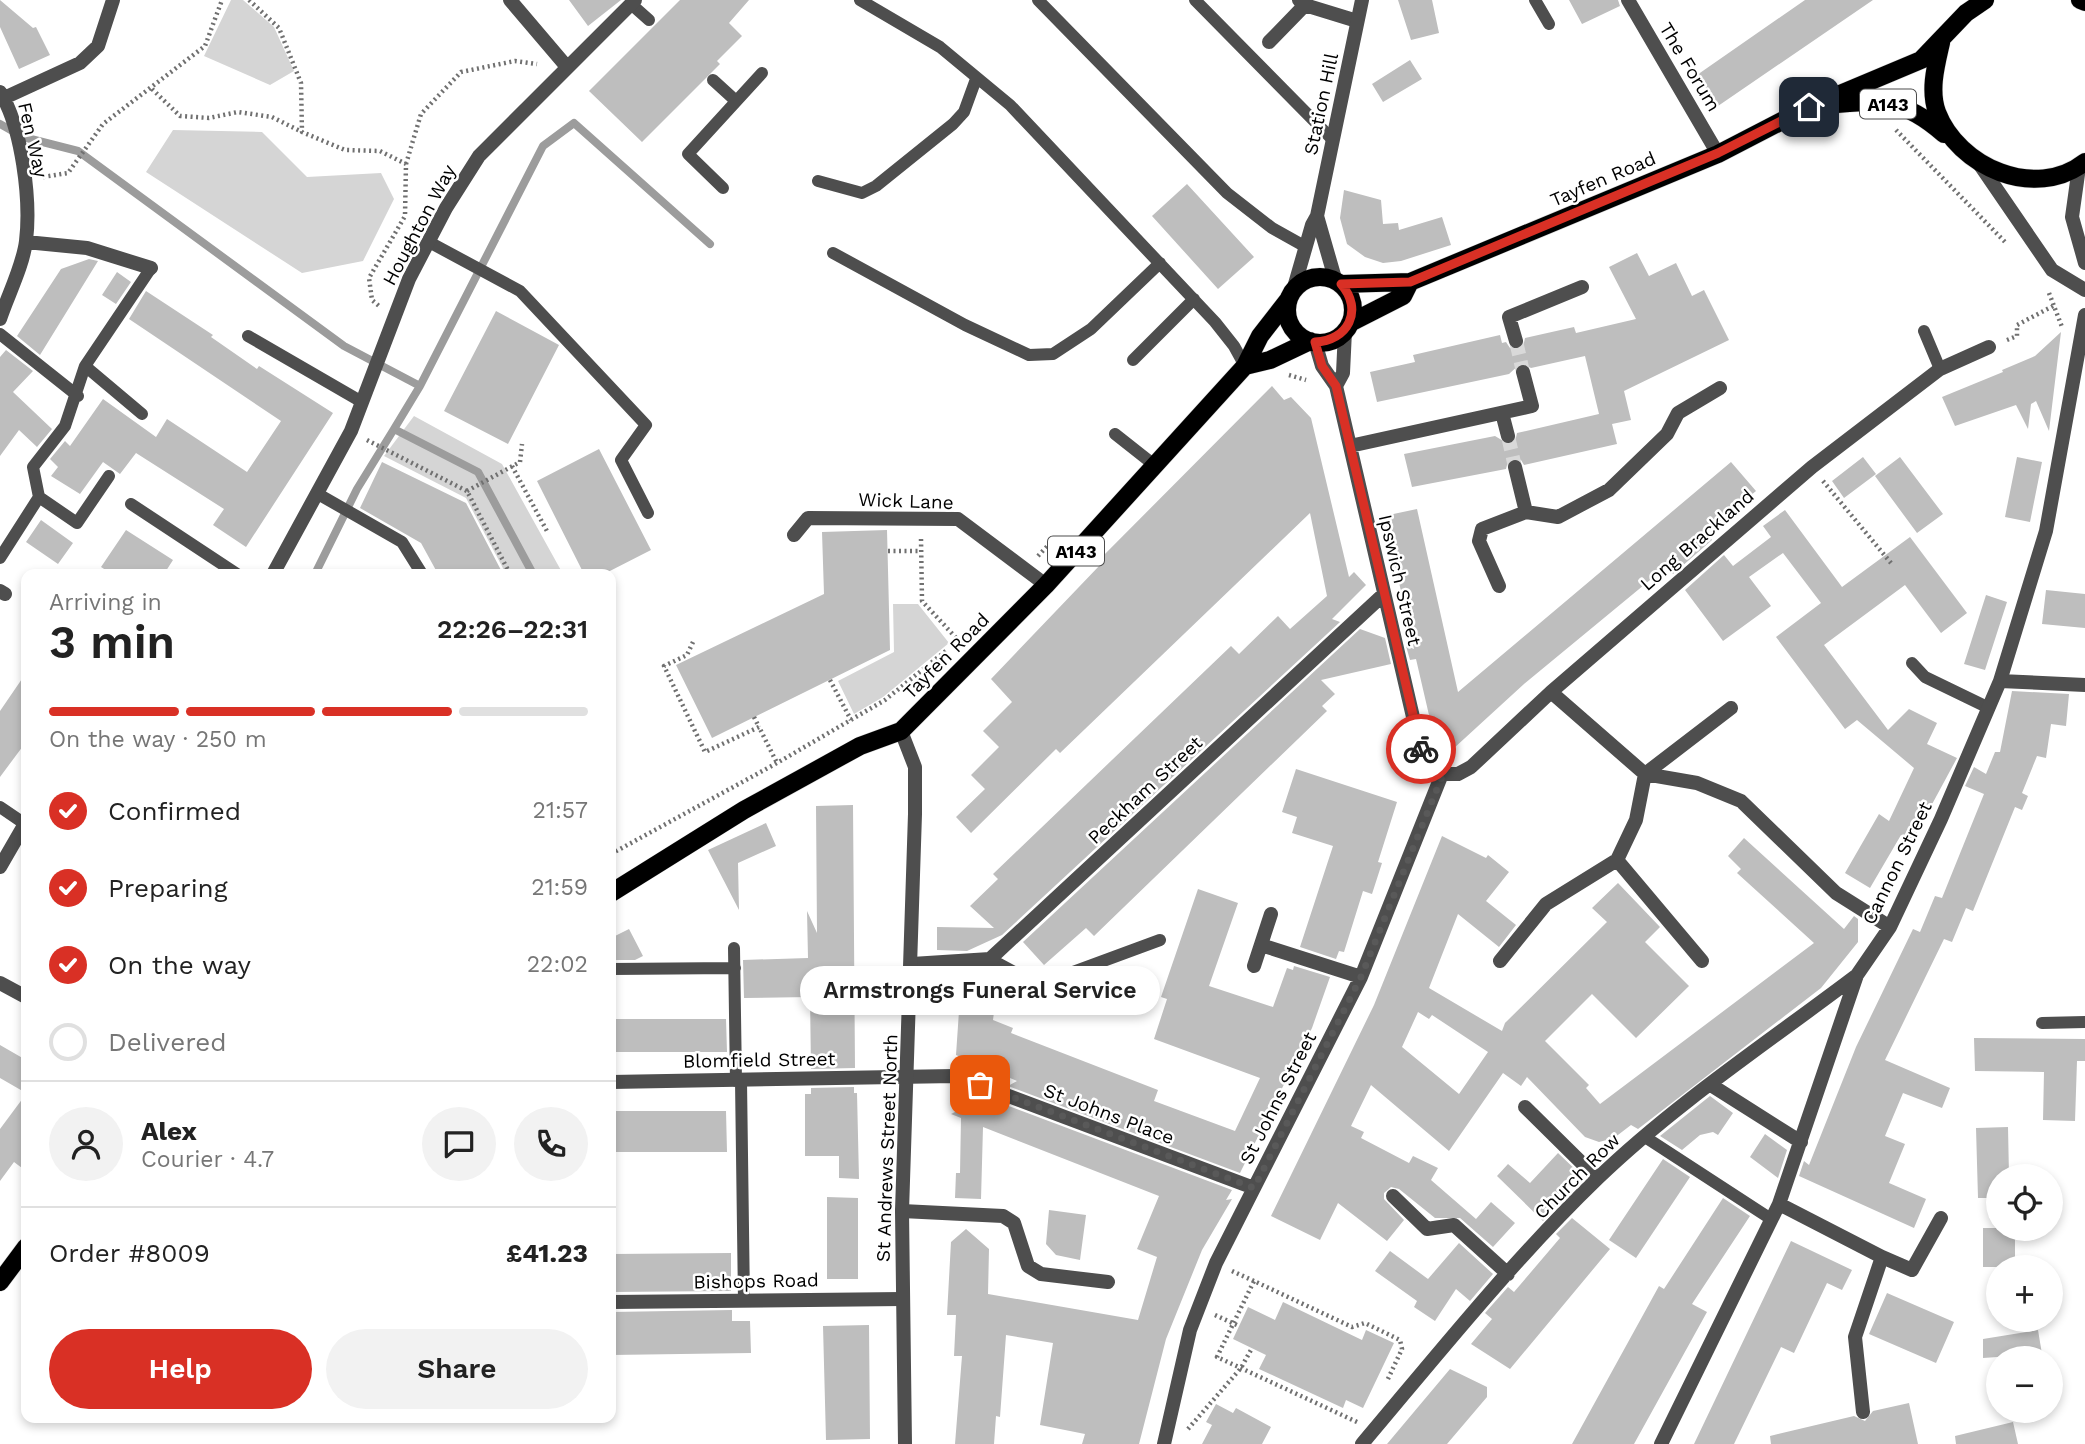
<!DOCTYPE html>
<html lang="en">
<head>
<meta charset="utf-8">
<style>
	body { margin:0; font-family:"Work Sans",sans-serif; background:#f2f2f2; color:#222; height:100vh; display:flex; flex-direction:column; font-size:26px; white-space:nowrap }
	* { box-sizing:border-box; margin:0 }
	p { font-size:23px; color:#767676 }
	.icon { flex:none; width:38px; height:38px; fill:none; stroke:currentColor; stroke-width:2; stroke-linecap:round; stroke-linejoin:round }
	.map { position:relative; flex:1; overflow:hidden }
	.details { position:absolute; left:21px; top:569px; width:595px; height:854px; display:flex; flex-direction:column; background:#fff; border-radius:14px; box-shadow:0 4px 10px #0003 }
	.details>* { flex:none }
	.tools { position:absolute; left:1986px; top:1164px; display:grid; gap:14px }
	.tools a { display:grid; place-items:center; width:77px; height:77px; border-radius:50%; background:#fff; box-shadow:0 4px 10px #0003; font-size:35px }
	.pin { position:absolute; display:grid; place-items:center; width:60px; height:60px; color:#fff; margin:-30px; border-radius:14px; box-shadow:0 4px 10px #0006 }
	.courier { position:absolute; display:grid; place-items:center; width:70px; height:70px; margin:-35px; border:5px solid #d93025; border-radius:50%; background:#fff; color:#222; box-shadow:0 2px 9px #0007 }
	.bubble { position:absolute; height:49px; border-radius:24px; background:#fff; box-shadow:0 4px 10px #0003; font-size:23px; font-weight:600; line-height:49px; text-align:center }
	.overview em { font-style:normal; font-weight:600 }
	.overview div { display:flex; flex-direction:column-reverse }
	.overview { display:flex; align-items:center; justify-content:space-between; height:119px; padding:0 28px }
	h1 { font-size:46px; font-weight:600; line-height:52px }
	.bar { display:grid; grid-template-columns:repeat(4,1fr); gap:10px 7px; align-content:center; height:84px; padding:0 28px }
	.bar i { height:9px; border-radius:5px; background:#e0e0e0 }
	.bar .selected { background:#d93025 }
	.bar p { grid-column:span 4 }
	.line { display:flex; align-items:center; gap:18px; padding:0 28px; border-top:2px solid #e0e0e0 }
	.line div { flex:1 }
	.round { display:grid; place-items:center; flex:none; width:74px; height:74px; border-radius:37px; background:#f2f2f2 }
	ol { padding:0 28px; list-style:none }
	li { display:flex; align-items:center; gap:21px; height:77px }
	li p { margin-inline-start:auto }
	li .icon { padding:7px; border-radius:50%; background:#d93025; color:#fff; stroke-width:4 }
	li:last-child { color:#767676 }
	li i { width:38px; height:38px; border:4px solid #e0e0e0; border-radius:50% }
	.button { display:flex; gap:14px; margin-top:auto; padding:14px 28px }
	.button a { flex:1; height:80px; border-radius:42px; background:#d93025; color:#fff; font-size:28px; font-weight:600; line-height:80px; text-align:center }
	.button a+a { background:#f2f2f2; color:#222 }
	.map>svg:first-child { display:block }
</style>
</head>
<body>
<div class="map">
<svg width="2085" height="1444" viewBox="0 0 2085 1444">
	<rect width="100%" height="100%" fill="#fff"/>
	<path fill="#d5d5d5" d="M231,0h12l31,27 20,44 -24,14 -66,-29z
		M173,130l89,2 45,45 74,-4 13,26 -31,62 -61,12 -156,-101z
		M414,416l88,48 61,110h-57l-40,-76 -82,-42z
		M893,604h25l31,39 -66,54 -29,17 -16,-33 56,-29z"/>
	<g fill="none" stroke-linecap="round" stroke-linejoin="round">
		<path stroke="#9c9c9c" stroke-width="8" d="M0,124l23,13 55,14 266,195 76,40 -26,43 84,43 55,102
			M420,386l123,-240 31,-23 136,121
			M315,574l42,-85 37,-60"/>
	</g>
	<path fill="#bebebe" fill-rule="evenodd" d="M0,0l33,28 3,-1 14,28 -31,14 -19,-42z
		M569,0h52l-33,26z
		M680,0h69l-20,23 13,13 -25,25 3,3 -78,78 -53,-51z
		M1398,0h34l7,33 -28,7z
		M1569,0h49l2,6 -38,18z
		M1805,0h68l-155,106 -21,-31z
		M1410,60l12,19 -39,23 -11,-18z
		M1187,184l67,73 -36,32 -66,-73z
		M1344,190l37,10 2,24 15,-1 1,7 43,-13 9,28 -50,16 -18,2 -18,-6 -18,-13 -3,-11 -4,-15z
		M1637,253l12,23 27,-13 16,33 12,-6 25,50 -105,51 7,29 -19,4 5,20 -93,21 -3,-5 -8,-2 -5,3 -2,8 -94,18 -8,-33 91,-18 15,9 5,-3 2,-9 82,-19 -14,-58 -54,12 -10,-5 -12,11 -132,28 -7,-30 45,-10 -2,-7 87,-20 2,8 4,-1 4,6 8,2 5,-3 2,-9 49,-11 2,6 60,-14 -27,-52z
		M89,259l9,2 -58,94 -23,-19 44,-67z
		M117,272l14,10 -15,22 -14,-9z
		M146,291l67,44 -2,2 46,32 2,-3 74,47 -87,134 -33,-22 11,-16 -88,-56 -16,21 -17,-12 -23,32 -29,-18 7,-9 -8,-8 15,-18 5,5 33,-47 53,38 11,-18 80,53 34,-51 -152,-102z
		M496,311l63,34 -51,99 -64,-33z
		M2061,332l-12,99 -13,-30 -5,3 -3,25 -12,-24 -61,21 -13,-29 61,-25 -1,-2 33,-14z
		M6,350l27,21 -20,21 39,37 -15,18 -18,-17 -19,26v-99z
		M1272,386l12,14 7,-3 20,21 38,159 5,-5 12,13 -34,34 8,3 -338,313 -35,16 -30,-1v-23l57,1 -24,-22 28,-27 -5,-5 238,-228 8,8 39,-38 12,13 37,-33 -17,-83 -250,240 -4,-4 -85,84 -15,-16 29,-28 -14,-14 28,-28 -16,-16 29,-29 -21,-23 109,-114 -3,-3z
		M599,449l52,101 -47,24h-20l-47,-93z
		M1863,457l13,17 -32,24 -12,-17z
		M1900,457l43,57 -26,19 -42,-57z
		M2017,457l25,5 -12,60 -25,-5z
		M382,462l84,41 37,71h-65l-17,-31 -61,-35z
		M1731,462l25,29 -50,42 6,7 -39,34 -6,-8 -143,118 -71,65 -12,3 -6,-11 -19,-82 -6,1 -4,-14 8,3 -30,-133 33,-7 41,183z
		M1785,510l57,77 68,-50 57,76 -26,20 -36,-48 -81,60 64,85 21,-21 28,14 -10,21 30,14 -47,87 -9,-10 -31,53 -25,-15 34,-59 10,7 25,-53 -57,-48 -12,9 -69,-92 45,-34 -38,-50 -34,24 22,29 -48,35 -38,-51 39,-35 9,11 38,-29 -8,-11z
		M41,520l32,23 -15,21 -32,-22z
		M126,530l47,30 -9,14h-52l-11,-7z
		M887,530l3,120 -178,88 -36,-73 148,-71 -2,-62z
		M2046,590l39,4v34l-43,-4z
		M1986,595l21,7 -22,68 -21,-6z
		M1360,629l25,9 6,26 -70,16 14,14 -13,12 5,5 -233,225 -8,-8 -42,37 -21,-23z
		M26,673v69l-26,35v-66z
		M2012,691l57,3 -3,32 -15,-2 -5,34 -9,-2 -15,37 6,3 -6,14 -7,-3 -42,104 -7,-3 -14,34 -8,-3 -59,121 65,28 -8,20 -39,-15 -18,43 20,8 -16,39 37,16 -12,29 -115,-52 5,-15 5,4 47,-118 57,-118 7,3 15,-36 7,2 42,-104 -19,-8 9,-19 12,7 9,-22h5z
		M1296,769l101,33 -19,60 4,1 -10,31 -9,-3 -19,61 -5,-1 -3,8 -36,-12 33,-101 -41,-13 5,-16 -15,-5z
		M853,805l2,263 -44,1 -1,-72 -66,1 -1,-38 65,-2 -1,-47 10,22 -1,-127z
		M766,823l10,23 -38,17 1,47 -31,-60z
		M1442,836l44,22 2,-3 21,17 -23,29 30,24 -17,22 -41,-33 -29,74 73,43 3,-8 102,-101 -15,-14 26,-25 42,44 -15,15 44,44 -53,52 -44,-44 -47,47 44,44 -3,3 14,16 214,-161 -77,-70 4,-4 -13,-13 16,-18 100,91 10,-13 4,3v23l-37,46 -183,141 -7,-4 -17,13 -15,4 -14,-5 -58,-60 -6,9 -18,-13 -54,78 -78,-66 -20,41 13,6 -3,6 48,25 4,-7 25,12 -7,12 45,39 15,-17 24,21 -22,24 -33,-29h-25l-36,-29 -8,-2 -7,6v6l20,21 -17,21 -49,-38 -18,37 -49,-24 103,-211zM1418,1012l11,7 3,-4 56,37 -29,42 -57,-47z
		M1198,889l40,14 -29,83 64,21 14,-39 6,2 1,-4 36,11 -18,51 -72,145 -232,-87 9,-5 -61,-26 3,-44 35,1 -1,8 20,8 -2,5 147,57 -4,11 81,30 25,-53 -106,-39 13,-40 -6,-2z
		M629,929l14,27 -8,4h-24v-22z
		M611,1019h115l1,33h-116z
		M1974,1038l111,1v22h-8l-2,60 -32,-1 1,-48 -69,-1z
		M0,1045l26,15v33l-26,-15z
		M854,1087v6h3l2,86 -20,-1v-22h-34v-62h6v-6z
		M26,1094v77l-12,-9 -14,19v-52z
		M1710,1096l23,17 -15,22 -5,-3 -13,3 -18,15 -22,-14z
		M985,1097l247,93 -6,10 6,-1 -30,51 -36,89 -27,105h-57l3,-10 -45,-9 13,-82 -47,-8 -6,82 -4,-1 -2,28h-39l7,-88h-8l2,-41h-9l4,-73 15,-13 23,20 -1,45 150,26 19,-63 -20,-8 22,-53 -176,-69 -2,72 -26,-1 1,-25h4l1,-55 -10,-4z
		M611,1111h115l1,41h-116z
		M2008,1127l1,49h-11v22h-20l-2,-70z
		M1765,1134l22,16 -9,28 -28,-21z
		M1558,1153l21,20 -27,28 5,4 -14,16 -46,-45 11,-12 22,19z
		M1663,1159l27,18 -54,81 -27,-18z
		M827,1197l31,1v81h-31z
		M1723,1198l27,18 -58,88 15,8 -73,132h-62l87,-158 5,3z
		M1049,1210l37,5 -6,45 -24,-5 -10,-11z
		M1572,1218l38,31 -100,120 -39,-25 21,-25 -7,-6 23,-26 6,5 46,-54 -4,-4z
		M1983,1228h32v39h-32z
		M1791,1241l61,29 -10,20 -15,-7 -33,70 -13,-6 -47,97h-40z
		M1459,1243l34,31 -23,27 -14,-12 -21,32 -21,-14 3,-6 -42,-30 15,-20 38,28z
		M731,1253v38l-120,1v-38z
		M1887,1293l67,29 -18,41 -67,-29z
		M1283,1302l79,38 4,-10 28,13 -31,65 -17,-8 -3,8 -84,-39 7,-14 -33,-16 15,-32 27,13z
		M732,1310v11h18l1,32 -140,2v-43z
		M869,1325l1,114 -44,1 -3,-114z
		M2038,1330l4,24 -59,4v-19z
		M1450,1369l37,18v10l-40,47h-60z
		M1909,1403l9,41h-147l-1,-8 84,-20 11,5 8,-10z
		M1216,1404l17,9 3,-5 35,19 -9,17h-60l10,-19 -6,-3z
		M2013,1422l5,22h-62l-1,-8z"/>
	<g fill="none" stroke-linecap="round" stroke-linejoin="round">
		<path stroke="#d9d9d9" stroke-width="14" stroke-dasharray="14 7" stroke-linecap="butt" d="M1516,341l7,31
			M1508,436l7,31"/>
		<defs>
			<path id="primary" d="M2080,0l5,2
				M1941,43c-5,22 -12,47 -4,69 21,55 98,89 148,50
				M1828,105c54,-5 75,-7 116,29
				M1287 310a33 33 0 1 1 66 0a33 33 0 1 1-66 0Z
				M1341,284l69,-2 308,-128 91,-47 112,-47 45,-47 19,-13
				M1350,323l53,-27 7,-14
				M1245,366l25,-6 40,-19
				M611,893l133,-83 116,-64 41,-15 145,-146 199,-219 15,-30 28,-36
				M0,1282l26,-35"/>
		</defs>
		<use href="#primary" stroke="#dbdbdb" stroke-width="19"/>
		<path stroke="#707070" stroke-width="4.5" stroke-dasharray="2 3.5" stroke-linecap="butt" d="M249,0l30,28 22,55 1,49 43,18 35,1 26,13 -1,52 -36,62 3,22 7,6
			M152,89l28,27 29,2 29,-6 34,5 30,15
			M1896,130l111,114
			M406,164l15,-50 40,-42 54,-11 22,3
			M43,177l25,-4 35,-49 102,-78 17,-46
			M2049,293l13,34
			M2007,340l10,-4v-11l38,-20
			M1289,375l17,5
			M367,440l100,51 43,83
			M512,466l36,67
			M1823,481l68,82
			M467,491l53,-29 2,-18
			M921,539l1,62 37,40
			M888,551h33
			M1038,556l18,-19
			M693,642l-6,13 -23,11 41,86 54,-25 18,36
			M830,680l21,40
			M754,717l5,10
			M611,854l166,-91 108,-63 62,-50
			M1232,1271l22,10
			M1215,1315l24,11
			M1357,1422l-140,-65 37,-76 98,46 13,-4 35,17 2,9 -15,32
			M1188,1429l53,-61 11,-20"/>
		<path stroke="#4e4e4e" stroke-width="12" d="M860,0l80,47 70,58 205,217 19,24 11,20
			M1038,0l189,193 45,35 34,19
			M1195,0l138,140
			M1535,0l14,24
			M631,4l18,16
			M713,80l23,21
			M818,181l44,12 14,-7 77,-62 11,-12 12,-33
			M723,188l-35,-34 74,-81
			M429,242l91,49 126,134 -25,35 27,53
			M833,253l132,72 64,30 24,-1 38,-25 69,-66
			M1924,331l16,38
			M0,334l78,62
			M248,336l114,66
			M1133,360l61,-61
			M85,366l57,48
			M1115,434l38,30
			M109,476l-32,47 -38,-26 -6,-30 32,-41 20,-60 66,-98
			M318,494l84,48 20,32
			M131,504l106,70
			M0,558l39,-61
			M1912,663l13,14 64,31
			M0,807l25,17
			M734,948l2,133
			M990,959l48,26 122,-45
			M611,969l124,-1
			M2042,1023l43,-1
			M741,1081l3,220
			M1645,1137l126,82"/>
		<path stroke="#4e4e4e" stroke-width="14" d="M510,0l57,67
			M1299,0l6,5 52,16
			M1628,0l90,154
			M1269,42l36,-37
			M0,92c22,35 31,108 26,149 -3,25 -18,54 -26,78
			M4,98l76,-35 18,-17 15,-46
			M26,242l61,6 64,20
			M1516,341l-7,-24 73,-30
			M1315,342l7,24 14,20 84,361 9,17 13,10
			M1336,386l7,-13 2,-42
			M1502,413l6,23
			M1350,446l182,-40 -9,-34
			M1515,467l11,45
			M794,535l14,-17 150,1 88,66
			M273,574l78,-143 58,-152 37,-71 33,-52 156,-156
			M1499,586l-20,-45 3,-12 44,-17 32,5 51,-27 58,-56 11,-21 42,-25
			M0,591l5,3
			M2000,681l85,4
			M1551,692l94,82 52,9 44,18 95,92 54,34
			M1442,774h16l13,-7 80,-75 261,-225 128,-98 49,-22
			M1617,860l85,101
			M0,867l26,-45
			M1261,945l100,32
			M1500,961l46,-57 71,-44 19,-40 9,-46 86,-66
			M912,964l78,-5 393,-364
			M1254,966l17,-52
			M0,983l26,14
			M611,1082l344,-6 299,112
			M1711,1085l90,57
			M1525,1107l72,71
			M1393,1196l34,33 27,-4 54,49
			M1779,1204l103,53
			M902,1211l101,5 11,7 14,43 13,8 67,8
			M611,1302l292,-3
			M1863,1412l-8,-75 27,-80 30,13 29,-52
			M1164,1444l26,-114 26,-67 145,-286 81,-203
			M1362,1444c76,-90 151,-184 236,-266 78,-75 172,-137 259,-203
			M1661,1444l118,-240 78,-229 33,-48 51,-108 59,-138 46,-150 39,-216"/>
		<path stroke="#4e4e4e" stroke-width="14" d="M1978,162l74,108 33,20
			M2079,167l-7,50 13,46
			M1317,216l19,66
			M1293,291l19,-66 5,-9 45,-216
			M901,731l14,36v47l-13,397 3,233"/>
		<use href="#primary" stroke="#000" stroke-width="18"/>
	</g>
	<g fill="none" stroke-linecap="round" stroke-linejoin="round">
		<path stroke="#595959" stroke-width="7" stroke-dasharray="0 12.6" d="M980,1085l274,103 107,-211 82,-203 -14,-10 -8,-15"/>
		<path stroke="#d93025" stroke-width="9" d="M1421,749l-85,-363 -14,-20 -7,-24c33,-1 49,-32 26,-58l69,-2 308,-129 91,-46"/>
	</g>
	<g text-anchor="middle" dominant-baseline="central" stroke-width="5" stroke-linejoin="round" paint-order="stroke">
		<g fill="#fff" stroke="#4c4c4c" stroke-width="2">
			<rect x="1860" y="89.5" width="56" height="29" rx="5"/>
			<rect x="1048" y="536.5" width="56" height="29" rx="5"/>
		</g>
		<g font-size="18" font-weight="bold" fill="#000">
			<text x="1888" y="104">A143</text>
			<text x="1076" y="551">A143</text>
		</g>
		<g font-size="19" fill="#000" stroke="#fff">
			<text transform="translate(1690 67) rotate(59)">The Forum</text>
			<text transform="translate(1321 104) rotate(-78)">Station Hill</text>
			<text transform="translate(33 140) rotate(77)">Fen Way</text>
			<text transform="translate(1603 179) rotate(-23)">Tayfen Road</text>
			<text transform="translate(419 225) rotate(-62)">Houghton Way</text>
			<text transform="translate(906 501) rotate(2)">Wick Lane</text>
			<text transform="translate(1697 540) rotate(-41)">Long Brackland</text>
			<text transform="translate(1400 580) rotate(77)">Ipswich Street</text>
			<text transform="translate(946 656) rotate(-45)">Tayfen Road</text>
			<text transform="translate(1145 790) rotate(-43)">Peckham Street</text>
			<text transform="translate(1897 863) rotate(-64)">Cannon Street</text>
			<text transform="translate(759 1060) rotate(-1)">Blomfield Street</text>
			<text transform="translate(1278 1098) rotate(-63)">St Johns Street</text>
			<text transform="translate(1109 1114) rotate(21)">St Johns Place</text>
			<text transform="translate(887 1148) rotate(-88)">St Andrews Street North</text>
			<text transform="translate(1577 1176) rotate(-45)">Church Row</text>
			<text transform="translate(756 1281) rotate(-1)">Bishops Road</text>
		</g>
	</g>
</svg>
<div class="tools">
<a><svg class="icon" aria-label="locate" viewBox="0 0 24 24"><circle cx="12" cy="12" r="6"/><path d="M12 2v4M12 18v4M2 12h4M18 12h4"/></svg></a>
<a>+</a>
<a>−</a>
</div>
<div class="pin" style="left:980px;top:1085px;background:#ea580c"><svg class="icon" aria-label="bag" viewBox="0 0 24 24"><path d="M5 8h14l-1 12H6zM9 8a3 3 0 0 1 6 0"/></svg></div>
<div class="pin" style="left:1809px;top:107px;background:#1f2937"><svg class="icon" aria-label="home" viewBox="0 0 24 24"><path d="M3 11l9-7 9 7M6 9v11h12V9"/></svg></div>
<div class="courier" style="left:1421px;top:749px"><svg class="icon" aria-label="bike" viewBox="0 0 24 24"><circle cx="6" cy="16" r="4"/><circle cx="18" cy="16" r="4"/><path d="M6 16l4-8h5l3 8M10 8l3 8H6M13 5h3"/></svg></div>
<div class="bubble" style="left:800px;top:966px;width:360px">Armstrongs Funeral Service</div>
<section class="details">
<div class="overview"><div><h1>3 min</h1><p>Arriving in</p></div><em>22:26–22:31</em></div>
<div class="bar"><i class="selected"></i><i class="selected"></i><i class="selected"></i><i></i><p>On the way · 250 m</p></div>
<ol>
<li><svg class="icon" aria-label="check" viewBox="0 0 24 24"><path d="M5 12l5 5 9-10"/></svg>Confirmed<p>21:57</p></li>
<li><svg class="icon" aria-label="check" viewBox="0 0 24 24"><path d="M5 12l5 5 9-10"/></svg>Preparing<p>21:59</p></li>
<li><svg class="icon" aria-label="check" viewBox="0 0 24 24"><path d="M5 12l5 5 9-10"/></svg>On the way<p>22:02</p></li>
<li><i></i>Delivered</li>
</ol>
<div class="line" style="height:126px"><a class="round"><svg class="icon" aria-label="person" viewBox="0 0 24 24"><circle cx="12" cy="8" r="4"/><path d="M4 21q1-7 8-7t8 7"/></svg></a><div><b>Alex</b><p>Courier · 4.7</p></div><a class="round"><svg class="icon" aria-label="chat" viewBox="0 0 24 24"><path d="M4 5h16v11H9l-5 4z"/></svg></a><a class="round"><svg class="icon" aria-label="phone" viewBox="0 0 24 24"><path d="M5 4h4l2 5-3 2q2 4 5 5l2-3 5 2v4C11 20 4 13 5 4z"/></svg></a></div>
<div class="line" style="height:91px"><div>Order #8009</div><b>£41.23</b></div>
<div class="button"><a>Help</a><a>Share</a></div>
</section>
</div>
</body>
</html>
